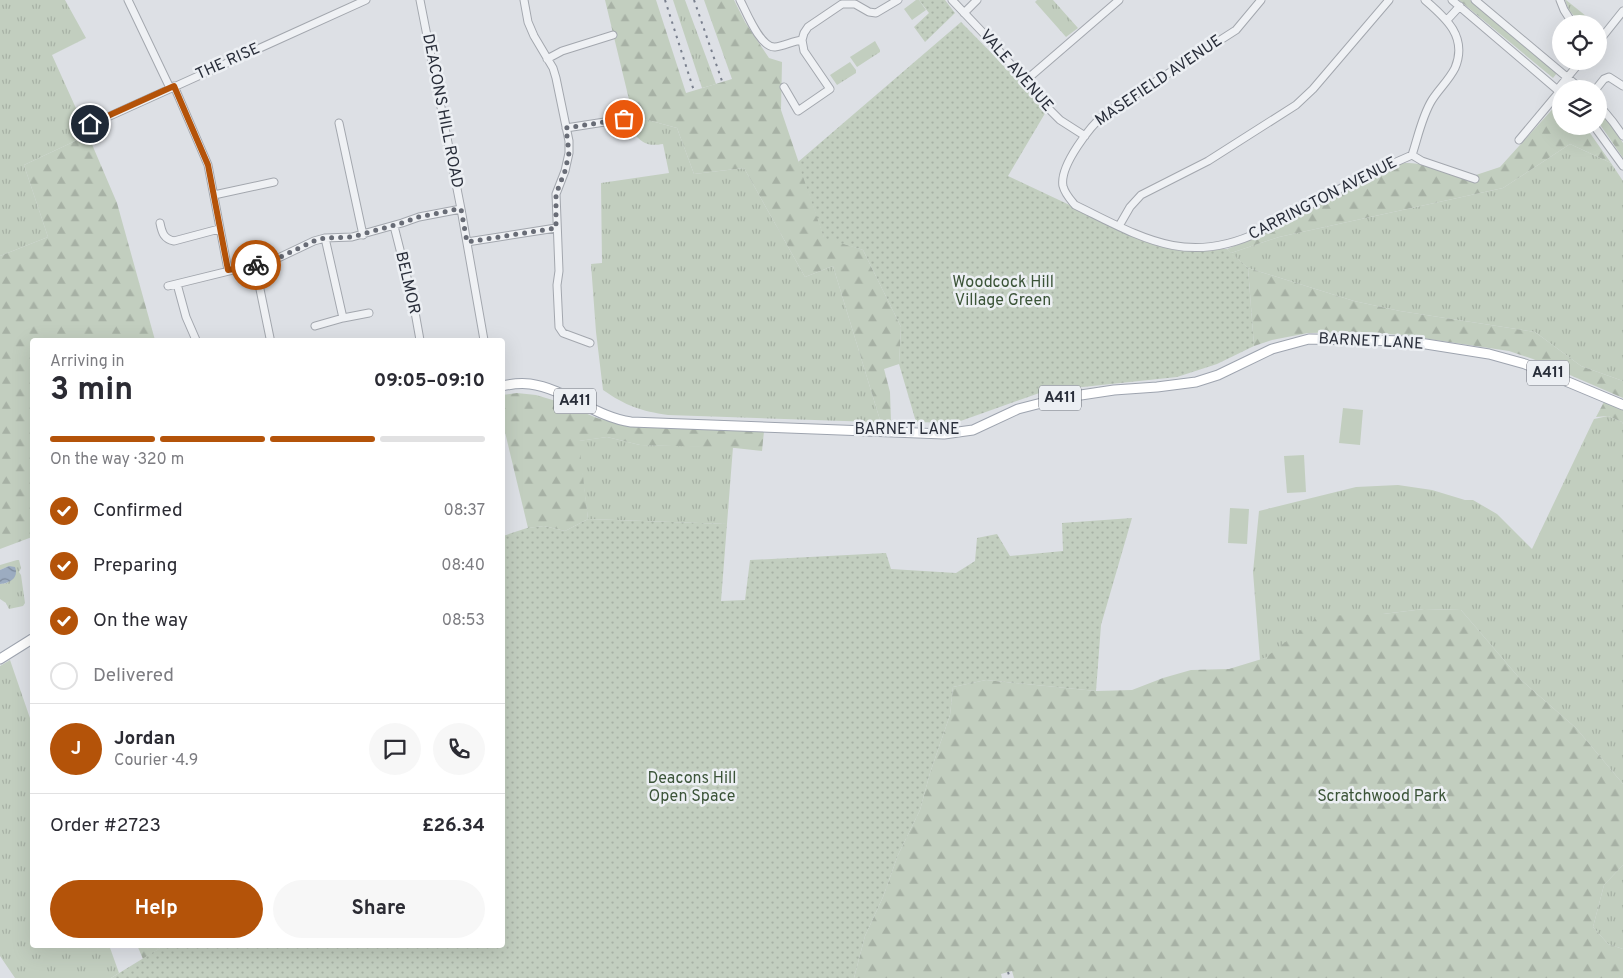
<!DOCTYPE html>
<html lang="en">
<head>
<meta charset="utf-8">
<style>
	body { margin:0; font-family:Overpass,sans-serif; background:#f7f7f7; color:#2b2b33; height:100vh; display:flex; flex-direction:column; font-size:19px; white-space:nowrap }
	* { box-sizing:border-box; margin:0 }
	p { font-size:16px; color:#7c7c81 }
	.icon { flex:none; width:28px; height:28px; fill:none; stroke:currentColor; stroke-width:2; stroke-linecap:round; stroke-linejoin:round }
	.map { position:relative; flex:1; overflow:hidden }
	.panel { position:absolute; left:30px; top:338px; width:475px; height:610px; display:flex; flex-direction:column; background:#fff; border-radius:5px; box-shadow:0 5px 20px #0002 }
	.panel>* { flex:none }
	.tools { position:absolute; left:1552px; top:15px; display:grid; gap:10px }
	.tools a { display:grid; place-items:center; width:55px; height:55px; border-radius:50%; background:#fff; box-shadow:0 5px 20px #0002; font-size:25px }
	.pin { position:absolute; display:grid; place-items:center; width:42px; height:42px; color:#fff; margin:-21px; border:2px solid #fff; border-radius:50%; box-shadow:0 1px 5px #0007 }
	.courier { position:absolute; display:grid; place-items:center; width:50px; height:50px; margin:-25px; border:4px solid #b45309; border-radius:50%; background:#fff; color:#222; box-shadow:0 1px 6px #0007 }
	.headline em { font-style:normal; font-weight:700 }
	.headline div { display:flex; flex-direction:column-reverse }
	.headline { display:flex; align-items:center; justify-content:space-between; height:85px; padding:0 20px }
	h1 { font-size:32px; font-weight:700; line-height:38px }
	.bar { display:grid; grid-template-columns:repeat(4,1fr); gap:8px 5px; align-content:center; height:60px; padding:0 20px }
	.bar i { height:6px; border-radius:4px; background:#e1e1e2 }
	.bar .current { background:#b45309 }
	.bar p { grid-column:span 4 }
	.line { display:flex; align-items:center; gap:12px; padding:0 20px; border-top:1px solid #e1e1e2 }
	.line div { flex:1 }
	.round { display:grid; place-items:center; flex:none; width:52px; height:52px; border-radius:26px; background:#f7f7f7 }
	ol { padding:0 20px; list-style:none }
	li { display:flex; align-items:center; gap:15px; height:55px }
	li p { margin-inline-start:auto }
	li .icon { padding:5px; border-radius:50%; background:#b45309; color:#fff; stroke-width:4 }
	li:last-child { color:#7c7c81 }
	li i { width:28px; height:28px; border:2px solid #e1e1e2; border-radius:50% }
	.action { display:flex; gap:10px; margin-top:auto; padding:10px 20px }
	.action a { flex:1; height:58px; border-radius:30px; background:#b45309; color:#fff; font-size:20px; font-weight:700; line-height:58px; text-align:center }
	.action a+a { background:#f7f7f7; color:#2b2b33 }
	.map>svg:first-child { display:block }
</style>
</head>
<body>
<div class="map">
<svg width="1623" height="978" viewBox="0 0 1623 978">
	<defs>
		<pattern id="grass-tufts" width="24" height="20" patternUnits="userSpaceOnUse" patternTransform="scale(1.25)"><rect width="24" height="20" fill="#c2cebf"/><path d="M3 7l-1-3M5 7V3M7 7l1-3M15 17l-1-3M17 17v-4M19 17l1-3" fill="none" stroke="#a7b1a5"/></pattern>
		<pattern id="forest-firs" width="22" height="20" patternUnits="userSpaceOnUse" patternTransform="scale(1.25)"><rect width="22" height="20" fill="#c2cebf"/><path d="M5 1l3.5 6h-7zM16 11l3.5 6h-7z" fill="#a7b1a5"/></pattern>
		<pattern id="park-dots" width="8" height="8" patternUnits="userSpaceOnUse" patternTransform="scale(1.25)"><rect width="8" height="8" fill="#c2cebf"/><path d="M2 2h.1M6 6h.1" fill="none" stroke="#a7b1a5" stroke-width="1.8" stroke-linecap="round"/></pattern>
		<pattern id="water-waves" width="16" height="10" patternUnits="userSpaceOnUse" patternTransform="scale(1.25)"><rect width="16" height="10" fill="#9cacc1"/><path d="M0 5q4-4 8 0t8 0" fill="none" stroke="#7f8c9e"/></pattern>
	</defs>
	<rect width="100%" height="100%" fill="#dde0e5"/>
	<path fill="url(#grass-tufts)" d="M0,0h65l21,38 -34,17 36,80 -64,30 24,72 -48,19z
		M673,0h12l31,84 -14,4z
		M1037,0h16l25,28 -12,9 -31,-35z
		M1565,0h1l30,24h-15l-12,-14z
		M875,41l5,9v2l-23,15 -7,-10z
		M850,62l6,8v3l-19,12 -7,-10z
		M633,116l44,12 17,46 50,-6 61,109 28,-11 47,154 -6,2 -206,-7c-27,-4 -42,-9 -65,-25l-7,-58 -5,-68 11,-1 -1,-80 68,-10 -6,-29c-12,2 -18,1 -27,-8z
		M1570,144l41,19 12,18v200l-42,-15 -46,-34 -135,-21 -46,-10 -106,-33 -17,-15 48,-16 224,-49z
		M1608,416l14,6 1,2v360l-47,-56 -55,-48 -60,-70 -37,-1 -41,5 -123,46 -7,-88 6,-61 97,-24 42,-2 34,5 33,10h8l24,14 35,35 62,-130z
		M607,437l33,8 93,2 -6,77 -139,-5 -10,-78z
		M17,560h2l2,8 -2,4 2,3 4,28 -2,3 -14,3 -3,-6 -6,-4v-15l7,-1 2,-17 -9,4v-5z
		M10,660l22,64v221h77l10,28 -8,5h-96l-15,-22v-290z
		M1623,865v84l-15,-5 -15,-17 11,-42z"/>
	<path fill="url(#forest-firs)" d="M605,0h51l30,93 46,-14 -28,-79h30l11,22 24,36 13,4 -1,48 43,127 39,13 38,77 -2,37 -15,5 6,23 1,29 -11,-1 -47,-154 -28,11 -61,-109 -50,6 -17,-46 -44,-12z
		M1459,0h11l87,73 -4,5z
		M1559,102l2,3v21h24l26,37 -41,-19 -67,44 -224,49 -48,16 -4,-4c42,-16 81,-40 120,-61 13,-7 45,-25 59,-25 24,-1 47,15 70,19v-7l24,-8z
		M1599,110l10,12 14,21v15l-24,-35z
		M88,135l29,68 38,137h-123v197l-32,12v-293l48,-19 -24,-72z
		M1248,268l106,33 46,10 135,21 46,34 42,15v17l-90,-39 -24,-8 -107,-16 -41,-3 -53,1 -36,7 -18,6z
		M517,393l19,2 20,6 41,17 30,8 137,5 -2,20 -27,-3 -95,-3 -33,-8 -28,4 9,78 -23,12 -21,-5 -16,2 -25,-104 -1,-29z
		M1604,402l19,6v16l-1,-2 -14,-6 -12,1z
		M1424,609l37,1 60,70 55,48 47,56v81l-19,20 -11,42 15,17 15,5v29h-609l-2,-7 -11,3 1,4h-148l11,-42 18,-39 15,-42 22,-45 10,-37 20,-58 3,-28 33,-7 110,11 36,-1 31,-12 28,-8 38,-1 36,-11 54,-42 64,-2z
		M137,945h28l-22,14z"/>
	<path fill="url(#park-dots)" d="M919,0h26l10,13 -30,29 -11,-15 15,-14z
		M961,22l86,88 -39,66 138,65 21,7 60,1 21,19 6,78 -37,18 -40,13 -132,14 -90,32 -39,-1 -17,-58 2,-37 -38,-77 -39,-12 -26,-76z
		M1132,518l-31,107 -5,66 -110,-11 -33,7 -3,28 -20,58 -10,37 -22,45 -15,42 -18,39 -11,42h-743l54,-33h337l1,-409 24,-8 17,-2 21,5 23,-12 139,5 -6,77 24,-1 5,-40 136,-7 5,16 65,4 19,-12 2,-23 20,-4 13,22 53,-5 -1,-28z"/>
	<path fill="#c2cebf" d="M916,0h3l7,10 -14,10 -8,-11z
		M1343,408l20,2 -3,35 -21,-2z
		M1304,455l2,37 -19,1 -3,-37z
		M1230,508l19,1 -2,35 -19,-1z"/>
	<path fill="url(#water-waves)" d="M9,566l6,1c4,11 -5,16 -15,17v-14z"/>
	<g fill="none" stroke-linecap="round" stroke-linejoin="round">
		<defs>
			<path id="minor" d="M128,0l42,88
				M420,0l41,209 23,131
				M524,0l4,22 6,14 19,32 3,10 13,63v12l-4,18 -9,23 3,77 -2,14 2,42 4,6 27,10
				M740,0c6,11 20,48 35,47 9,-1 18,-6 27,-7
				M952,0l36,38 63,73 9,9 25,16
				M1261,0l-25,30 -131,84c-14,11 -46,52 -42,72 2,8 7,13 12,19 66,32 111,62 184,27l101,-54 52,-23c6,-18 10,-39 20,-55 7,-11 17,-20 23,-32 13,-31 -9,-50 -30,-68
				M1452,0l109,93
				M1475,0l106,89
				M1560,0l4,10 9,14
				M964,13l13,-13
				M1447,20l13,-14
				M1599,41l24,-30
				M547,59l15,-8 51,-16
				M1025,81l94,-81
				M174,86l34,79 20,105
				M784,87l14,24 32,-22 -26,-38 -2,-11 2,-7 4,-6 34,-23h13l14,8 7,1 22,-13
				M1596,89l8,-10 5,-2 14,9
				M1557,90l24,-29
				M1599,105l14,17 10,14
				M339,123l24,112
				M90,125l276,-125
				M1594,126l29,40
				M566,128l58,-9
				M1519,140l41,-49
				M1412,155l10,6 53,18
				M214,195l60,-13
				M160,223c2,10 4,16 14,18l45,-12
				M394,226l19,75 7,39
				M1119,226l11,-19 11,-12 67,-34 88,-56 17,-16 76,-89
				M467,242l89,-14
				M255,265l15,73
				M177,284l9,33 10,23
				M168,286l106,-26 40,-19 11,-3 27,-1 50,-14 17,-6 42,-8
				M343,318l26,-5
				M315,326l28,-8 -18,-80"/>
			<path id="major" d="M502,386c9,-2 19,-3 28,-2 36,5 65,33 101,38l313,12 29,-4 45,-21 43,-11 53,-8 43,-3 39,-5 22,-7 54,-26 37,-10 98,2 82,13 36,10 98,41
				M0,659l32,-20"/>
		</defs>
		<use href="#minor" stroke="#a3a7ae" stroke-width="9"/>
		<use href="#major" stroke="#9ea4af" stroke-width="11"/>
		<use href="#minor" stroke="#eff1f4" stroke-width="7"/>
		<use href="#major" stroke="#fff" stroke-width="9"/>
		<path stroke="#797f8d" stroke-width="2" stroke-dasharray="2.5 5" stroke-linecap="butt" d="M665,0l29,91
			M694,0l28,81
			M1008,972l2,6"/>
	</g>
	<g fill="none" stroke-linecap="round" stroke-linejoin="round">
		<path stroke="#686c76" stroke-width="5" stroke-dasharray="0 9" d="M256,265l18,-5 40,-19 11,-3 27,-1 50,-14 17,-6 39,-8h3l6,33 89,-14v-34l9,-23 4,-18 -3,-25 58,-9"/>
		<path stroke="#b45309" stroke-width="6" d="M90,124l84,-38 34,79 20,105 28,-5"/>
	</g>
	<g text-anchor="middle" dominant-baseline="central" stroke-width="5" stroke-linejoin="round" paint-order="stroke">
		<g fill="#eceff3" stroke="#646872" stroke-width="1">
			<rect x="1527" y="360.5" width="42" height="25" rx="4"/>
			<rect x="1039" y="385.5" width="42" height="25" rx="4"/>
			<rect x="554" y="388.5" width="42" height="25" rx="4"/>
		</g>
		<g font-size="15" font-weight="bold" fill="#292e3a">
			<text x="1548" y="373">A411</text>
			<text x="1060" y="398">A411</text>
			<text x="575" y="401">A411</text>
		</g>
		<g font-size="16" fill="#292e3a" stroke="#eceff3">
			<text transform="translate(228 62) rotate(-24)">THE RISE</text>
			<text transform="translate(1016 71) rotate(49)">VALE AVENUE</text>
			<text transform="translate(1159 81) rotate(-34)">MASEFIELD AVENUE</text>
			<text transform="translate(442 111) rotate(79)">DEACONS HILL ROAD</text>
			<text transform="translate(1323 199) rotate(-27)">CARRINGTON AVENUE</text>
			<text transform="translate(407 283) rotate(77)">BELMOR</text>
			<text transform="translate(1371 342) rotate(3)">BARNET LANE</text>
			<text x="907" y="430">BARNET LANE</text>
		</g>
		<g font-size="16" fill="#3b5438" stroke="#eceff3">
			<text x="1003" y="283">Woodcock Hill<tspan x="1003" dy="18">Village Green</tspan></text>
			<text x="692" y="779">Deacons Hill<tspan x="692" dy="18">Open Space</tspan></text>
			<text x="1382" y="797">Scratchwood Park</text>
		</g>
	</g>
</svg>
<div class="tools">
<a><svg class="icon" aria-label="locate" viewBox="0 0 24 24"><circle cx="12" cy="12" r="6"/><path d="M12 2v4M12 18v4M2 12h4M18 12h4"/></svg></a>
<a><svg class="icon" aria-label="layers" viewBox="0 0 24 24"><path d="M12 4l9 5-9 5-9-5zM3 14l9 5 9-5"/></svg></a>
</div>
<div class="pin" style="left:624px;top:119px;background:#ea580c"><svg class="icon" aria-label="bag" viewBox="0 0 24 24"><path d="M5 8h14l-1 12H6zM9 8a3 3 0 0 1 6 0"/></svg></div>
<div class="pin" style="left:90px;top:124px;background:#1f2937"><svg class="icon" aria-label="home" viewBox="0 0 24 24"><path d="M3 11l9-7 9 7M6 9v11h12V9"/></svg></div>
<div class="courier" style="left:256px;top:265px"><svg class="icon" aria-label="bike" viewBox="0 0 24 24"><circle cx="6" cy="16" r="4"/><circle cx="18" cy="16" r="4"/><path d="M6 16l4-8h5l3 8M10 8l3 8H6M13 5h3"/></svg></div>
<section class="panel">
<div class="headline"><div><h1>3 min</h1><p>Arriving in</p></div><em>09:05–09:10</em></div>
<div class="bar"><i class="current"></i><i class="current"></i><i class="current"></i><i></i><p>On the way · 320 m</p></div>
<ol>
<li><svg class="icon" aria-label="check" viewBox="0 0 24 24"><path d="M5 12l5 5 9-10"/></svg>Confirmed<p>08:37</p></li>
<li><svg class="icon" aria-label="check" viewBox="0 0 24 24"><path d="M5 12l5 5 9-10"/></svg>Preparing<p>08:40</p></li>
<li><svg class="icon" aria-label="check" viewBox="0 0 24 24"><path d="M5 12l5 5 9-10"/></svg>On the way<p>08:53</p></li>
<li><i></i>Delivered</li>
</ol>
<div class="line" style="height:90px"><b class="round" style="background:#b45309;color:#fff">J</b><div><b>Jordan</b><p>Courier · 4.9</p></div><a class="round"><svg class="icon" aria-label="chat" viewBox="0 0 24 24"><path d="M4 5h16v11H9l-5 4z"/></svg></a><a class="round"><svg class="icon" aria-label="phone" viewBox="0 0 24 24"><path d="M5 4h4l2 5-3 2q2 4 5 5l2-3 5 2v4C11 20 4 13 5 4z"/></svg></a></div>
<div class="line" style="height:65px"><div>Order #2723</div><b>£26.34</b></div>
<div class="action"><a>Help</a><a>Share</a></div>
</section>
</div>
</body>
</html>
